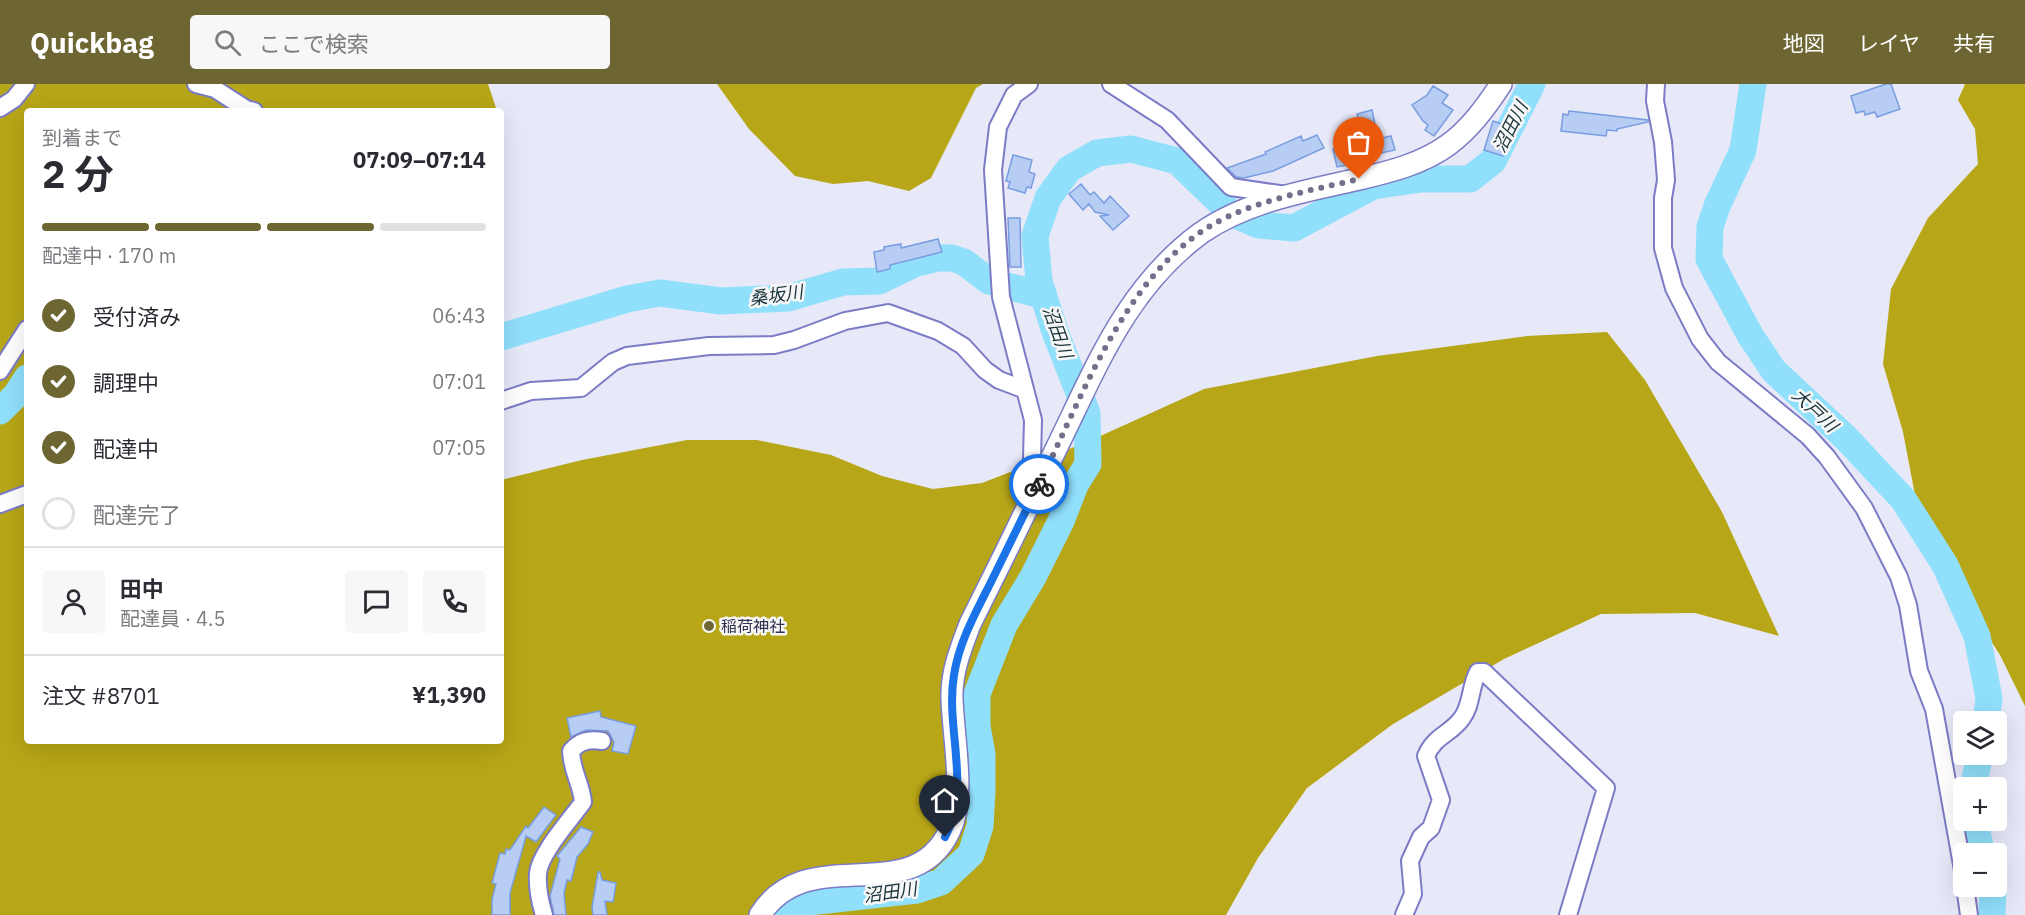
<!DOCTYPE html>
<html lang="ja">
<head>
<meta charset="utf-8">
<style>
	body { margin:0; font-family:"IBM Plex Sans","Noto Sans JP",sans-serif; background:#f7f7f7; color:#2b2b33; height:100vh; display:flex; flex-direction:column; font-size:22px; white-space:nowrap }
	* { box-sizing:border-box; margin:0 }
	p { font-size:20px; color:#7c7c81 }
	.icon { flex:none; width:33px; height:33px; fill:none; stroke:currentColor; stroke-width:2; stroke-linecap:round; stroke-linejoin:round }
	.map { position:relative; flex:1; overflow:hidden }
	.panel { position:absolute; left:24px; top:24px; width:480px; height:636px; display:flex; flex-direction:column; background:#fff; border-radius:6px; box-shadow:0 6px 24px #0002 }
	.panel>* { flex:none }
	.tools { position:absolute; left:1953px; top:627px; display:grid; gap:12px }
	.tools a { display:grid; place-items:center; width:54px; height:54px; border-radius:6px; background:#fff; box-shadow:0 6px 24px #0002; font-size:30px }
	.pin { position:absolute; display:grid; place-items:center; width:51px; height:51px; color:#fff; margin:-62px -26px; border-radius:50% 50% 50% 0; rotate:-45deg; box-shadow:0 0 6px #0007 }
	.pin .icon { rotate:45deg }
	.courier { position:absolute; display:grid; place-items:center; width:60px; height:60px; margin:-30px; border:4px solid #1a73e8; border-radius:50%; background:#fff; color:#222; box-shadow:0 2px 8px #0007 }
	.summary em { font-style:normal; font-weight:700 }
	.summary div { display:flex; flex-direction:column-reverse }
	.summary { display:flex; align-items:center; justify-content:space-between; height:102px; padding:0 18px }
	h1 { font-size:39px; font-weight:700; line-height:45px }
	.bar { display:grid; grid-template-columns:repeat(4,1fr); gap:9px 6px; align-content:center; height:72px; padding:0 18px }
	.bar i { height:8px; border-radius:4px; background:#e1e1e2 }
	.bar .on { background:#6d6632 }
	.bar p { grid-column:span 4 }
	.line { display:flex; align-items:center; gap:15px; padding:0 18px; border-top:2px solid #e1e1e2 }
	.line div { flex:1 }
	.round { display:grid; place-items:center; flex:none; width:63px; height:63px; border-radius:6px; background:#f7f7f7 }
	ol { padding:0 18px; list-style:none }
	li { display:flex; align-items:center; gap:18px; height:66px }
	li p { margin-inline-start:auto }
	li .icon { padding:6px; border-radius:50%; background:#6d6632; color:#fff; stroke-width:4 }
	li:last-child { color:#7c7c81 }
	li i { width:33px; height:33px; border:3px solid #e1e1e2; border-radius:50% }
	header { display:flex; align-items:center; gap:36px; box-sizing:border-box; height:84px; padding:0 30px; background:#6d6632; color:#fff }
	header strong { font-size:28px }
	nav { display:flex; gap:33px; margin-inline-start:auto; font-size:21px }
	.search { width:420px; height:54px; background:#f7f7f7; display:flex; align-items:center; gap:15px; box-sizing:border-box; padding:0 21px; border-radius:6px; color:#7c7c81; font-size:22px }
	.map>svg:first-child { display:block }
</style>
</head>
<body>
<header>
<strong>Quickbag</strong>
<div class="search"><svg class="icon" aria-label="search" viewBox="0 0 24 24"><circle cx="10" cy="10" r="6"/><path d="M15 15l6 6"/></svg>ここで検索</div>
<nav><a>地図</a><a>レイヤ</a><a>共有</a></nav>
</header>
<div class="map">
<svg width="2025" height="831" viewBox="0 0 2025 831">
	<rect width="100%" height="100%" fill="#e7e8f8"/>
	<path fill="#b7a617" d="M0,0h488l9,27h-470v630h474v-261l81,-20 105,-20h70l74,15 51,21 51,13 49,-6 105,-41 117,-53 173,-33 150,-20 80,-4 38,48 77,132 57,124 -84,-23 -94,1 -97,45 -111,65 -86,64 -49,70 -32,57h-1226z
		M717,0h266l-7,4 -45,90 -22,13 -41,-10 -35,3 -38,-8 -46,-47z
		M1965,0h60v622l-25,-51 -50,-78 -31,-61 -16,-84 -20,-68 8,-75 37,-71 50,-54 -3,-35 -17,-29z"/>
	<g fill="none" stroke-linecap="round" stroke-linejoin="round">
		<path stroke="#90e0fc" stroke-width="27" d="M1753,0l-10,66 -26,56 -7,21 -1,32 41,76 24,36 72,67 57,61 42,66 32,71 12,62 -3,24
			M501,253l126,-38 33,-6 61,8 67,-3 55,-16 36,-1 35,-17 24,-6h14l12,4 25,19 55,15
			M0,327l16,-16 11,-17
			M1973,704l7,-34
			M1974,736l8,34
			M773,831l27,-12 117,-13 24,-8 30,-28 9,-28 2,-35v-37l-5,-28v-32l27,-69 29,-48 28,-56 14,-36 13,-21 -1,-51 -32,-81 -16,-51 -4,-45 13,-38 21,-29 28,-16 34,-4 46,12 54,52 28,12 35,3 79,-42 48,-7h49l23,-18 39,-77
			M1992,831l1,-29"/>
	</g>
	<path fill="#b8cdf3" stroke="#789de0" stroke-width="1.5" d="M1886,0h5l9,25 -23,8 -2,-5 -10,3 -1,-4 -8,2 -5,-17z
		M1433,2l15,9 -6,8 11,7 -19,26 -9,-6 3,-5 -5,-4 -11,-16 15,-10z
		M1372,26l6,29 13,-3 4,14 -28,6 1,5 -31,6 -4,-18 12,-3 -1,-4 14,-3 -3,-15h4l-2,-10z
		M1569,27l79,9v2l-31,7v2l-10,-1 -1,6 -45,-5 2,-17 5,1z
		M1493,37l12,4 -4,14 6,2 -4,15 -19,-6z
		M1317,51l7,13 -51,23 -29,7 -8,-1 -9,-9 39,-14 -1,-2 36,-16 2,5z
		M1013,71l19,5 -3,12 6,2 -4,14 -4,-1 -2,6 -17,-5 2,-6 -4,-1z
		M1081,100l9,11 4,-3 10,11 6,-7 19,20 -16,14 -13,-14 9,-1 -14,-3 -6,-8 -6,6 -14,-16z
		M1008,134h12l1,49h-11z
		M938,155l4,13 -52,13v4l-13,3 -3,-20 10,-2v-3l17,-3v4z
		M600,627l1,6 35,9 -8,28 -16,-3 2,-9 -6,-11 -22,-1 -15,7 -4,-19z
		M544,723l12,8 -20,27 -10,-6 -16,57v22h-18v-16l4,-15 -4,-1 8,-30 5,1 1,-5 4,1 16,-24 2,2z
		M581,743l12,5 -5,12 -11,13 -6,24 -4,-1 -3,13 2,22h-12l-4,-19 10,-37 -3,-3z
		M598,788h2l2,8 14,3 -3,19 -8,-1 2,14h-14l-1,-8z"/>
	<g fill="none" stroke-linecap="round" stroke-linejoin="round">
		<defs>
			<path id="minor" d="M196,0l19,5 31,20 8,2
				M1029,0l-15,11 -16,32 -5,43 8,127 32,123 -2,77
				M1111,0l56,36 64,67 55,8
				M1656,0l-1,17 8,41 3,38 -3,18v50l11,40 26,51 18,23 90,74 19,21 37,51 35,69 9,28 11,66 15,38 30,167
				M0,24l14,-9 12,-15
				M0,287l27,-42
				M501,317l30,-10 50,-3 32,-26 14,-6 82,-10 65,-1 20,-5 51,-19 43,-8 50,18 25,15 22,24 14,10 24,9
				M0,420l27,-10
				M1965,802l4,29
				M544,831c-4,-13 -7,-28 -6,-42 2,-20 33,-54 45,-71 -2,-20 -11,-29 -12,-51 9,-10 17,-12 31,-10
				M1404,831l9,-21 -3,-33 11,-24 10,-9 10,-28 -15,-44c9,-21 25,-22 36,-38 10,-13 8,-32 16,-46h6l122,116 -38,127"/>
			<path id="major" d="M760,831c10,-16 24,-27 42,-33 53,-17 126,12 151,-60 11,-31 0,-89 -1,-123 -1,-27 9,-51 18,-75 29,-58 58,-117 86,-175 40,-81 70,-161 145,-216 46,-32 105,-42 158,-54 30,-7 63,-15 89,-34 22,-16 38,-38 53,-61"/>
		</defs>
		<use href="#minor" stroke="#7b7cc5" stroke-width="20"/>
		<use href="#major" stroke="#7b7cc5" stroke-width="24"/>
		<use href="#minor" stroke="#fff" stroke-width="16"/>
		<use href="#major" stroke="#fff" stroke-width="21"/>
	</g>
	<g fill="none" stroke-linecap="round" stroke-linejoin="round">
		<path stroke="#71718b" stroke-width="6" stroke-dasharray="0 10.8" d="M1039,400c45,-90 89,-218 184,-265 43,-21 90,-29 136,-40"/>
		<path stroke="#1a73e8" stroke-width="8" d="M945,753c27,-49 0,-109 9,-162 5,-33 22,-63 37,-93 16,-33 32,-65 48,-98"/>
	</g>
	<circle fill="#6d6632" stroke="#f7f7f7" stroke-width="2" cx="709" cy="542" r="6"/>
	<g text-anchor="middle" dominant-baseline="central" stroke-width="5" stroke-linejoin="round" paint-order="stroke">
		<g font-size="16" fill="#313150" stroke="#f7f7f7" text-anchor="start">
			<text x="721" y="542">稲荷神社</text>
		</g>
		<g font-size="18" font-style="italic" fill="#18323a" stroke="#f7f7f7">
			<text transform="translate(1510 43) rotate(-63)">沼田川</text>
			<text transform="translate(776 211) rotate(-8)">桑坂川</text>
			<text transform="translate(1058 248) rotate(70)">沼田川</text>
			<text transform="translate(1815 326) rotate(43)">大戸川</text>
			<text transform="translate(890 808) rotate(-8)">沼田川</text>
		</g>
	</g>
</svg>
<div class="tools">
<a><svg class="icon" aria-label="layers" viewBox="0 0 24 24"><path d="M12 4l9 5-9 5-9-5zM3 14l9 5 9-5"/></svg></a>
<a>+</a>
<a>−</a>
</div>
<div class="pin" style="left:1359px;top:95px;background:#ea580c"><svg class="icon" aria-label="bag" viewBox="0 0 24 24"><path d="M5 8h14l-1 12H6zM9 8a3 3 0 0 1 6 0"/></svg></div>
<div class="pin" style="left:945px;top:753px;background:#1f2937"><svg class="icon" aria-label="home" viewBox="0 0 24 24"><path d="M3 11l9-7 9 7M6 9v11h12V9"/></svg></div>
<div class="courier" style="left:1039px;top:400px"><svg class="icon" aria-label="bike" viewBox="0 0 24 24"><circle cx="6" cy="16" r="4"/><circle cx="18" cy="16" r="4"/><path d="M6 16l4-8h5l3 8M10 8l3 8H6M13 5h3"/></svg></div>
<section class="panel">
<div class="summary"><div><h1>2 分</h1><p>到着まで</p></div><em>07:09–07:14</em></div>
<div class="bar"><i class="on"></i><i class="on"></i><i class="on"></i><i></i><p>配達中 · 170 m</p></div>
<ol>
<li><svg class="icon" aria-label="check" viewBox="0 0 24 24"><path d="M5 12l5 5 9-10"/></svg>受付済み<p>06:43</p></li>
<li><svg class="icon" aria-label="check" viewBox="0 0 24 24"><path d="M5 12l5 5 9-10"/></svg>調理中<p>07:01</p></li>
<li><svg class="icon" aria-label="check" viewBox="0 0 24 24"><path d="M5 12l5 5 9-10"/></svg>配達中<p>07:05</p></li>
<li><i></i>配達完了</li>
</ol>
<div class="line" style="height:108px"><a class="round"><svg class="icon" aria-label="person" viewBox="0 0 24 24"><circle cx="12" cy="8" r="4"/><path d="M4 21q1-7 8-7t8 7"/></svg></a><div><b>田中</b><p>配達員 · 4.5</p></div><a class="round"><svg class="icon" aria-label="chat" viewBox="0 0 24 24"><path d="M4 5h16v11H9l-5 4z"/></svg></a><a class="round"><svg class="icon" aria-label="phone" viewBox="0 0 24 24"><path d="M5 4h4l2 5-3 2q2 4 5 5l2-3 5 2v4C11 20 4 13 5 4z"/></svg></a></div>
<div class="line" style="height:78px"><div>注文 #8701</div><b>¥1,390</b></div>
</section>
</div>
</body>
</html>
